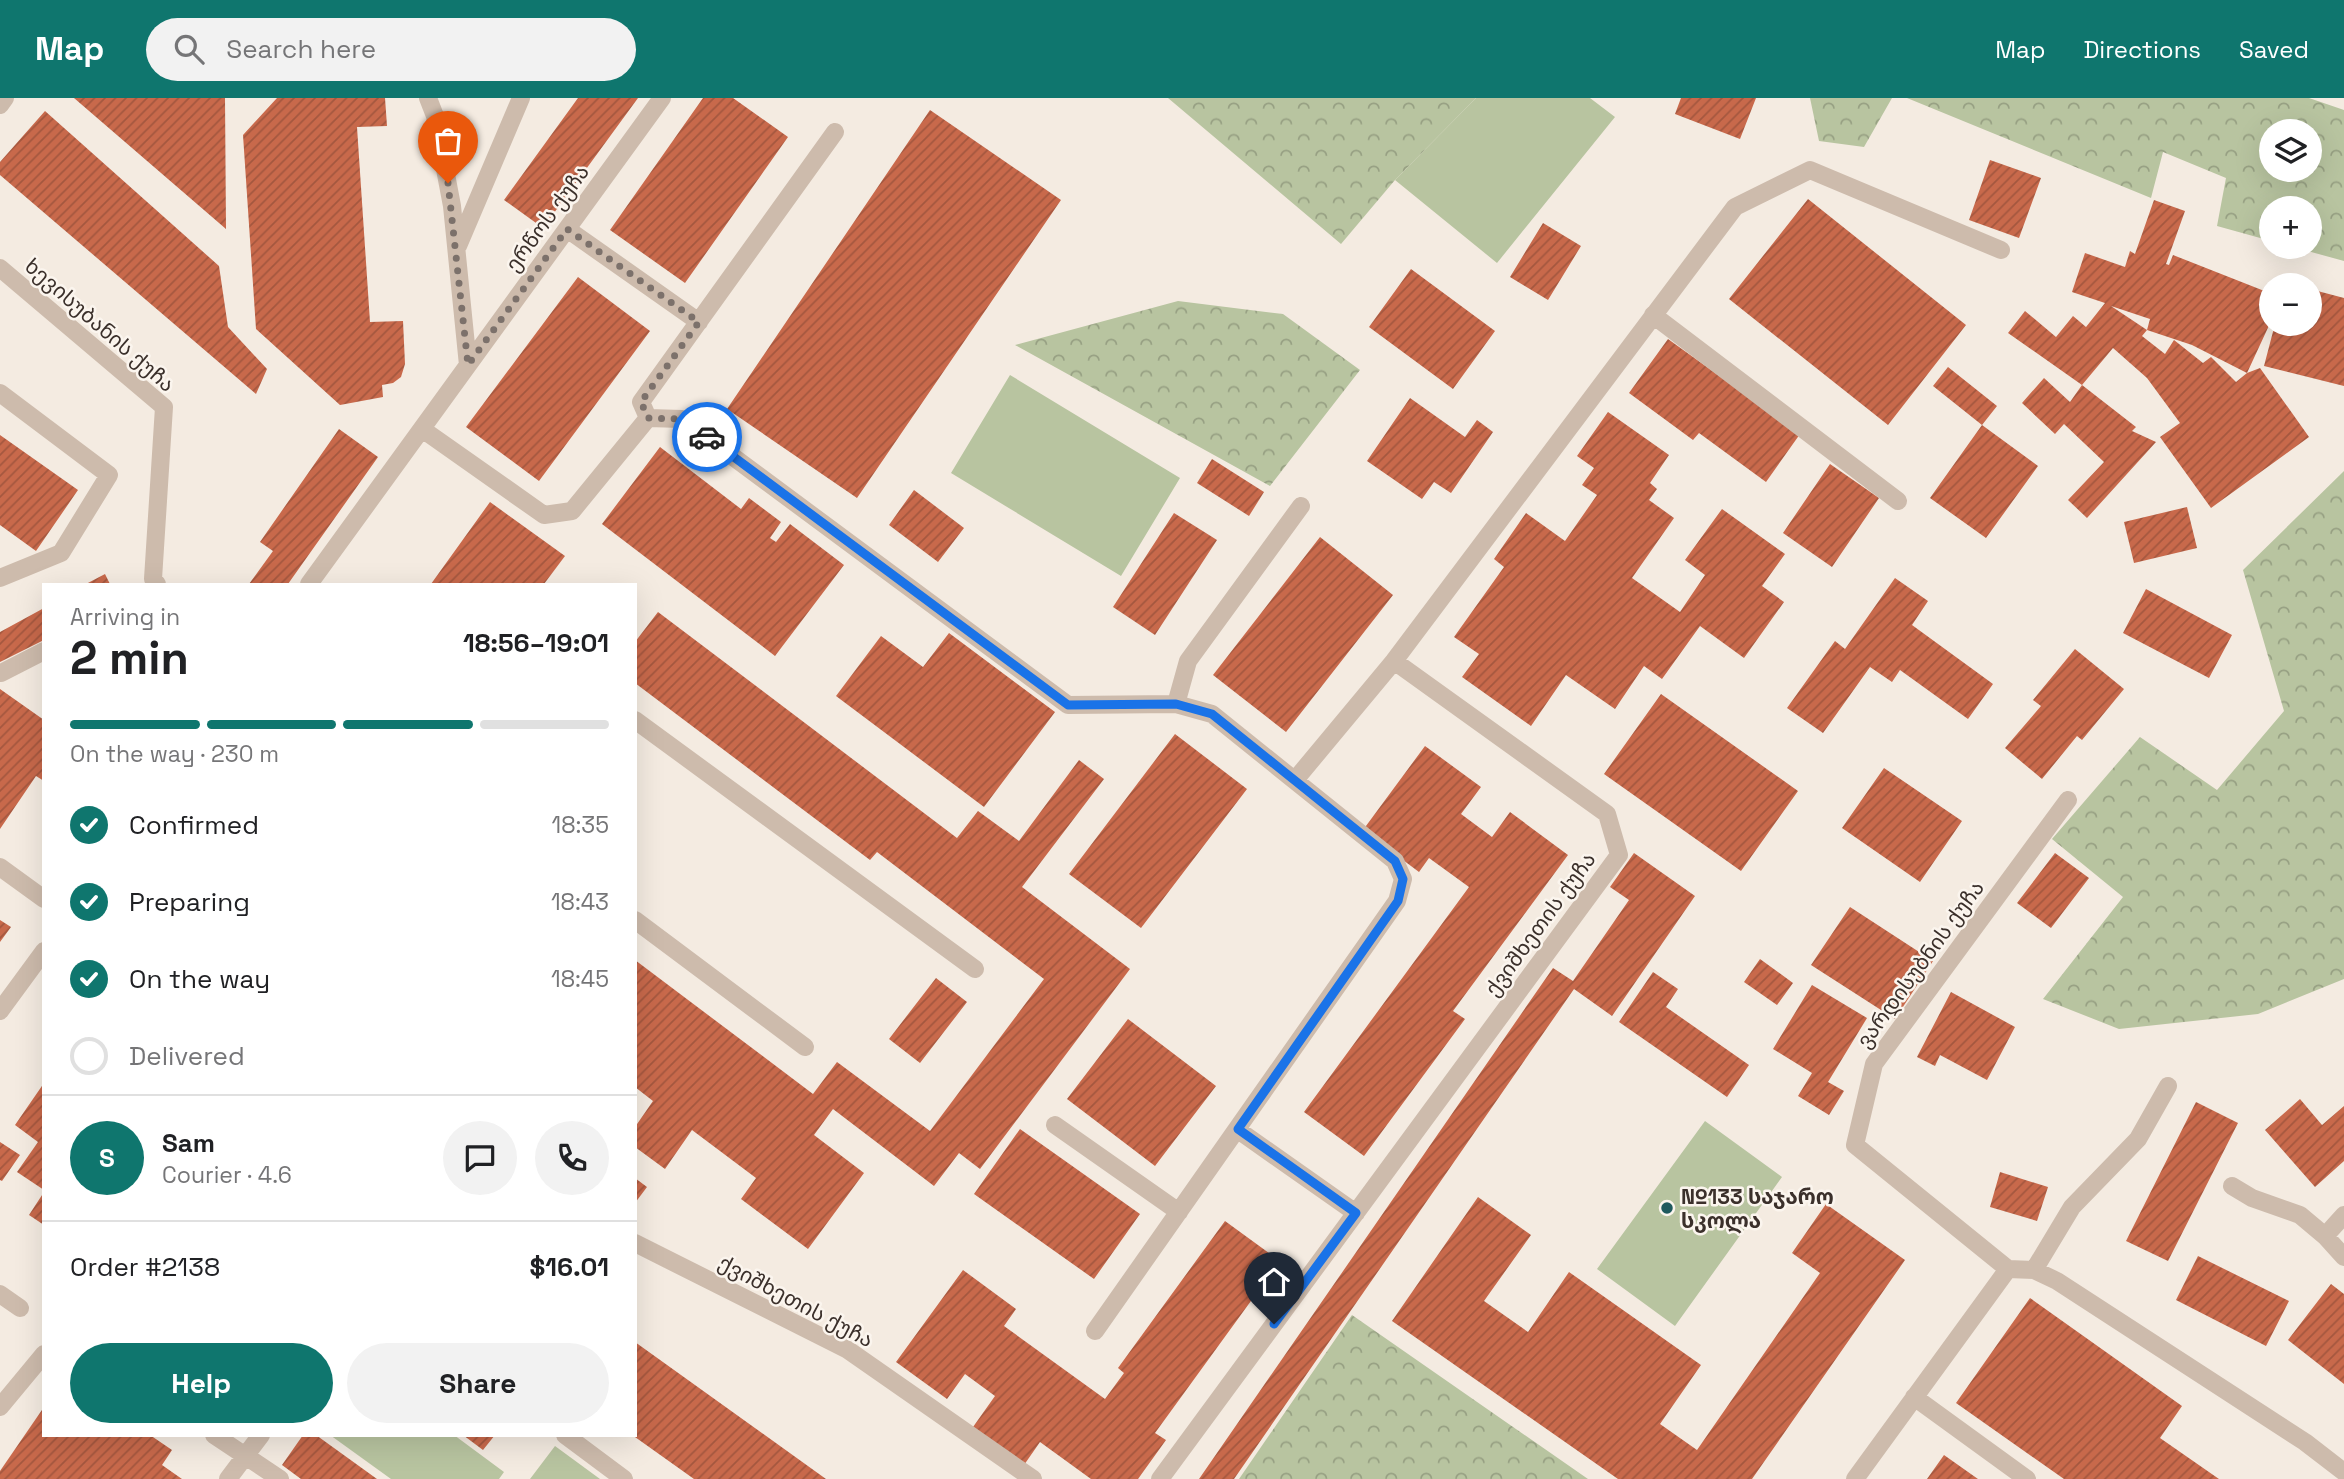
<!DOCTYPE html>
<html lang="en">
<head>
<meta charset="utf-8">
<style>
	body { margin:0; font-family:"Space Grotesk","Noto Sans Georgian",sans-serif; background:#f2f2f2; color:#202124; height:100vh; display:flex; flex-direction:column; font-size:26px; white-space:nowrap }
	* { box-sizing:border-box; margin:0 }
	p { font-size:23px; color:#757577 }
	.icon { flex:none; width:38px; height:38px; fill:none; stroke:currentColor; stroke-width:2; stroke-linecap:round; stroke-linejoin:round }
	.map { position:relative; flex:1; overflow:hidden }
	.details { position:absolute; left:42px; top:485px; width:595px; height:854px; display:flex; flex-direction:column; background:#fff; border-radius:0px; box-shadow:0 7px 28px #0002 }
	.details>* { flex:none }
	.fabs { position:absolute; left:2259px; top:21px; display:grid; gap:14px }
	.fabs a { display:grid; place-items:center; width:63px; height:63px; border-radius:50%; background:#fff; box-shadow:0 7px 28px #0002; font-size:35px }
	.pin { position:absolute; display:grid; place-items:center; width:60px; height:60px; color:#fff; margin:-72px -30px; border-radius:50% 50% 50% 0; rotate:-45deg; box-shadow:0 0 7px #0007 }
	.pin .icon { rotate:45deg }
	.courier { position:absolute; display:grid; place-items:center; width:70px; height:70px; margin:-35px; border:5px solid #1a73e8; border-radius:50%; background:#fff; color:#222; box-shadow:0 2px 9px #0007 }
	.summary em { font-style:normal; font-weight:800 }
	.summary div { display:flex; flex-direction:column-reverse }
	.summary { display:flex; align-items:center; justify-content:space-between; height:119px; padding:0 28px }
	h1 { font-size:46px; font-weight:800; line-height:52px }
	.bar { display:grid; grid-template-columns:repeat(4,1fr); gap:10px 7px; align-content:center; height:84px; padding:0 28px }
	.bar i { height:9px; border-radius:5px; background:#e0e0e0 }
	.bar .current { background:#0f766e }
	.bar p { grid-column:span 4 }
	.line { display:flex; align-items:center; gap:18px; padding:0 28px; border-top:2px solid #e0e0e0 }
	.line div { flex:1 }
	.round { display:grid; place-items:center; flex:none; width:74px; height:74px; border-radius:37px; background:#f2f2f2 }
	ol { padding:0 28px; list-style:none }
	li { display:flex; align-items:center; gap:21px; height:77px }
	li p { margin-inline-start:auto }
	li .icon { padding:7px; border-radius:50%; background:#0f766e; color:#fff; stroke-width:4 }
	li:last-child { color:#757577 }
	li i { width:38px; height:38px; border:4px solid #e0e0e0; border-radius:50% }
	.cta { display:flex; gap:14px; margin-top:auto; padding:14px 28px }
	.cta a { flex:1; height:80px; border-radius:42px; background:#0f766e; color:#fff; font-size:28px; font-weight:800; line-height:80px; text-align:center }
	.cta a+a { background:#f2f2f2; color:#202124 }
	header { display:flex; align-items:center; gap:42px; box-sizing:border-box; height:98px; padding:0 35px; background:#0f766e; color:#fff }
	header strong { font-size:33px }
	nav { display:flex; gap:38px; margin-inline-start:auto; font-size:24px }
	.search { width:490px; height:63px; background:#f2f2f2; display:flex; align-items:center; gap:18px; box-sizing:border-box; padding:0 24px; border-radius:38px; color:#757577; font-size:26px }
	.map>svg:first-child { display:block }
</style>
</head>
<body>
<header>
<strong>Map</strong>
<div class="search"><svg class="icon" aria-label="search" viewBox="0 0 24 24"><circle cx="10" cy="10" r="6"/><path d="M15 15l6 6"/></svg>Search here</div>
<nav><a>Map</a><a>Directions</a><a>Saved</a></nav>
</header>
<div class="map">
<svg width="2344" height="1381" viewBox="0 0 2344 1381">
	<defs>
		<pattern id="forest-crowns" width="20" height="18" patternUnits="userSpaceOnUse" patternTransform="scale(1.75)"><rect width="20" height="18" fill="#b8c4a0"/><path d="M2 6a3 3 0 1 1 6 0M12 15a3 3 0 1 1 6 0" fill="none" stroke="#97a083"/></pattern>
		<pattern id="building-hatch" width="6" height="6" patternUnits="userSpaceOnUse" patternTransform="scale(1.75)"><rect width="6" height="6" fill="#c8694b"/><path d="M-1 1l2-2M0 6l6-6M5 7l2-2" fill="none" stroke="#a4573f"/></pattern>
	</defs>
	<rect width="100%" height="100%" fill="#f4ebe1"/>
	<path fill="#b8c4a0" d="M1476,0h114l25,19 -118,146 -102,-83z
		M1010,277l170,103 -59,98 -170,-103z
		M1705,1023l77,56 -107,149 -78,-57z
		M330,1337h124l50,37 -5,7h-108z
		M555,1348l45,33h-70z"/>
	<path fill="url(#forest-crowns)" fill-rule="evenodd" d="M1168,0h308l-81,82 -54,64z
		M1810,0h82l-28,49 -45,-6z
		M1907,0h402l35,12v151l-51,-14h17v-39h-38l-1,33 -54,-15 9,-48 -63,-26 -12,46zM2272,33h38v39h-38z
		M1178,203l105,13 77,56 -90,116 -255,-141z
		M2344,373v508l-86,35 -139,15 -76,-30 80,-102 -71,-58 88,-102 77,53 67,-79 -41,-141z
		M1352,1217l236,164h-349z"/>
	<path fill="url(#building-hatch)" fill-rule="evenodd" d="M74,0h151l1,131z
		M277,0h108l2,28 -30,1 13,195 33,-1 2,43 -4,13 -8,6 -11,2 1,12 -43,8 -84,-76 -13,-194z
		M578,0h60l-95,130 -39,-28z
		M703,0h30l55,39 -103,146 -75,-53z
		M1681,0h75l-16,41 -65,-25z
		M930,12l131,90 -204,298 -130,-89z
		M45,13l174,155 9,61 39,42 -11,25 -256,-219v-13z
		M1990,62l51,18 -22,60 -50,-18z
		M1808,101l158,126 -78,100 -159,-126z
		M2154,102l31,11 -19,53 3,1 4,-10 99,39v25l-25,54 -55,-28 -45,-15 -5,6 23,18 9,-14 29,23 8,-6 25,25 11,-9 13,-5 49,69 -98,71 -51,-71 20,-14 -33,-45 -34,-30 -31,37 -74,-52 17,-22 31,26 17,-21 13,11 19,-24 -33,-11 13,-39 40,14 5,-16 5,3zM2111,208l39,13 -3,11z
		M1543,125l38,23 -33,54 -38,-23z
		M1411,171l84,62 -42,58 -84,-62z
		M578,179l72,54 -111,150 -73,-54z
		M2310,191l34,9v88l-80,-20 11,-42h35z
		M1668,241l132,95 -34,48 -67,-49 -6,7 -64,-47z
		M1948,269l49,39 -15,19 -49,-39z
		M2044,280l26,24 12,-17 54,42 -4,4 24,11 -69,76 -19,-18 36,-38 -40,-38 -9,10 -33,-31z
		M1410,300l55,39 12,-17 16,12 -42,61 -17,-11 -12,17 -55,-38z
		M1608,314l61,43 -19,28 7,6 -8,11 25,18 -42,60 48,34 25,-37 -20,-15 37,-51 63,45 -23,32 22,16 -40,56 -44,-32 -38,53 -18,-13 -29,43 -49,-34 -35,51 -69,-49 17,-23 -25,-17 50,-70 -10,-8 32,-46 39,28 32,-46 -15,-10 12,-17 -17,-12z
		M1982,327l56,41 -52,72 -56,-40z
		M339,331l39,28 -90,127h-39l24,-33 -13,-9z
		M0,337l78,55 -42,61 -36,-26z
		M660,349l81,62 8,-11 32,24 -11,16 6,4 14,-18 54,41 -69,91 -173,-132z
		M1212,361l52,33 -15,24 -52,-33z
		M1830,366l49,34 -47,69 -49,-34z
		M914,392l50,38 -26,34 -49,-37z
		M490,404l75,54 -21,28h-113z
		M2187,409l10,41 -63,15 -10,-41z
		M1174,415l43,27 -62,95 -42,-28z
		M1320,439l73,58 -107,137 -73,-57z
		M105,476l5,10h-24z
		M1895,480l33,23 -16,24 81,59 -25,35 -68,-49 -8,12 -22,-15 -47,66 -36,-25 48,-67 10,8z
		M2146,491l86,46 -23,43 -86,-45z
		M44,510v32l-44,22v-30z
		M658,514l299,226 21,-27 41,30 60,-81 25,19 -82,108 108,82 -150,200 -21,-16 -25,33 -101,-77 -19,26 50,38 -56,76 -67,-50 15,-21 -64,-48 -27,39 -30,-22v-20l18,-26 -18,-14v-127l178,134 24,-32 93,69 114,-152 -167,-127 -7,8 -235,-177v-41z
		M949,535l106,79 -71,95 -148,-111 45,-60 42,31z
		M2075,551l49,40 -42,51 -5,-4 -35,43 -37,-31 36,-42 -8,-6z
		M0,591l44,31v61l-8,-5 -36,53z
		M1661,596l137,97 -57,80 -137,-97z
		M1175,636l72,55 -106,139 -72,-54z
		M1425,648l56,41 -20,27 31,23 18,-25 58,43 -115,156 12,8 -101,137 -60,-44 165,-225 -40,-29 -10,14 -56,-42z
		M1884,670l78,53 -42,61 -78,-54z
		M1634,755l61,43 -83,120 -38,-27 -340,490h-35l354,-511 20,13 56,-81 -19,-13z
		M2055,755l34,25 -38,50 -34,-25z
		M1850,809l83,54 -38,58 -84,-54z
		M0,822l11,7 -11,15z
		M1760,861l33,24 -16,22 -33,-23z
		M1653,874l25,17 -12,18 83,58 -22,32 -108,-75z
		M936,880l31,24 -47,61 -31,-24z
		M1812,887l55,33 -39,64 16,9 -15,24 -31,-19 14,-23 -39,-24z
		M1951,894l64,35 -28,53 -47,-25 -5,11 -18,-9z
		M1128,921l88,67 -61,80 -88,-67z
		M44,985v107l-27,-18 21,-30 -23,-17z
		M2300,1001l22,26 22,-19v55l-29,26 -50,-57z
		M2196,1004l42,21 -70,138 -42,-20z
		M1020,1031l120,85 -46,65 -120,-85z
		M0,1044l20,13 -18,26 -2,-1z
		M2000,1074l48,15 -11,34 -47,-14z
		M635,1080l12,9 -12,16z
		M44,1094v33l-15,-10z
		M1478,1099l53,38 -47,66 44,31 41,-60 132,93 -41,59 37,26 123,-177 -28,-20 34,-49 79,56 -153,219h-134l-226,-158z
		M1225,1123l55,40 -125,172 11,7 -28,39h-47l-51,-37 -16,23 -51,-38 22,-31 -30,-22 -18,25 -51,-37 67,-92 53,39 -12,17 101,73 19,-26 -6,-5z
		M2198,1158l91,45 -23,45 -90,-46z
		M2331,1186l13,10v90l-56,-44z
		M2030,1200l152,108 -22,32 59,41h-155l-108,-76z
		M635,1244l191,137h-132l-59,-42z
		M44,1309v28h106l22,15 -10,15 20,14h-182v-8z
		M303,1337h13l61,44h-76l-19,-14z
		M463,1337h32l-12,15z
		M1944,1357l34,24h-51z"/>
	<g fill="none" stroke-linecap="round" stroke-linejoin="round">
		<path stroke="#cdbbac" stroke-width="18" d="M428,0l7,18 17,90 16,159
			M0,7l5,-7
			M567,131l132,93
			M458,148l63,-148
			M0,170l164,139 -11,172 4,5
			M1653,217l245,186
			M0,295l109,82 -48,78 -61,25
			M648,320l-7,-16 194,-270
			M422,331l122,86 28,-4 76,-93 34,1 386,286 108,-1 36,10 183,147 8,18 -6,22 -302,430
			M309,486l353,-486
			M1,575l43,-22
			M1176,606l12,-43 113,-155
			M635,622l340,249
			M1295,682l99,-119 341,-454 75,-37 191,80
			M0,769l44,32
			M635,822l170,127
			M0,913l44,-60
			M1055,1027l124,87
			M1238,1032l118,83
			M2232,1088l20,12 48,17 25,21
			M2344,1117l-19,21 19,21
			M635,1145l213,107 185,129
			M2008,1171l-153,-124 19,-81 194,-264
			M2034,1172l38,-63 66,-68 30,-53
			M0,1196l20,14
			M1914,1299l113,82
			M0,1309l44,-53
			M214,1337l66,44
			M565,1337l59,44
			M228,1381l33,-44
			M1160,1381l459,-624 -12,-41 -213,-153
			M1855,1381l153,-210 26,1 23,11 248,161 39,30"/>
	</g>
	<g fill="none" stroke-linecap="round" stroke-linejoin="round">
		<path stroke="#7c716b" stroke-width="7" stroke-dasharray="0 12.6" d="M448,85l20,182 99,-136 132,93 -58,80 7,16 34,1 25,18"/>
		<path stroke="#1a73e8" stroke-width="9" d="M707,339l361,268 108,-1 36,10 183,147 8,18 -5,22 -160,228 118,84 -82,111"/>
	</g>
	<circle fill="#1f5a5e" stroke="#fbf5ee" stroke-width="2.5" cx="1667" cy="1110" r="7"/>
	<g text-anchor="middle" dominant-baseline="central" stroke-width="5" stroke-linejoin="round" paint-order="stroke">
		<g font-size="21" fill="#3b302b" stroke="#fbf5ee">
			<text transform="translate(547 120) rotate(-54)">ერწოს ქუჩა</text>
			<text transform="translate(100 227) rotate(41)">ხევისუბანის ქუჩა</text>
			<text transform="translate(1540 826) rotate(-54)">ქვიშხეთის ქუჩა</text>
			<text transform="translate(1920 866) rotate(-54)">ვარდისუბნის ქუჩა</text>
			<text transform="translate(796 1203) rotate(28)">ქვიშხეთის ქუჩა</text>
		</g>
		<g font-size="21" font-weight="bold" fill="#3b302b" stroke="#fbf5ee" text-anchor="start">
			<text x="1681" y="1098">№133 საჯარო<tspan x="1681" dy="24">სკოლა</tspan></text>
		</g>
	</g>
</svg>
<div class="fabs">
<a><svg class="icon" aria-label="layers" viewBox="0 0 24 24"><path d="M12 4l9 5-9 5-9-5zM3 14l9 5 9-5"/></svg></a>
<a>+</a>
<a>−</a>
</div>
<div class="pin" style="left:448px;top:85px;background:#ea580c"><svg class="icon" aria-label="bag" viewBox="0 0 24 24"><path d="M5 8h14l-1 12H6zM9 8a3 3 0 0 1 6 0"/></svg></div>
<div class="pin" style="left:1274px;top:1226px;background:#1f2937"><svg class="icon" aria-label="home" viewBox="0 0 24 24"><path d="M3 11l9-7 9 7M6 9v11h12V9"/></svg></div>
<div class="courier" style="left:707px;top:339px"><svg class="icon" aria-label="car" viewBox="0 0 24 24"><path d="M5 17H2v-5l4-1 3-4h7l3 4 3 1v5h-3M9 17h6M6 11h13"/><circle cx="7" cy="17" r="2"/><circle cx="17" cy="17" r="2"/></svg></div>
<section class="details">
<div class="summary"><div><h1>2 min</h1><p>Arriving in</p></div><em>18:56–19:01</em></div>
<div class="bar"><i class="current"></i><i class="current"></i><i class="current"></i><i></i><p>On the way · 230 m</p></div>
<ol>
<li><svg class="icon" aria-label="check" viewBox="0 0 24 24"><path d="M5 12l5 5 9-10"/></svg>Confirmed<p>18:35</p></li>
<li><svg class="icon" aria-label="check" viewBox="0 0 24 24"><path d="M5 12l5 5 9-10"/></svg>Preparing<p>18:43</p></li>
<li><svg class="icon" aria-label="check" viewBox="0 0 24 24"><path d="M5 12l5 5 9-10"/></svg>On the way<p>18:45</p></li>
<li><i></i>Delivered</li>
</ol>
<div class="line" style="height:126px"><b class="round" style="background:#0f766e;color:#fff">S</b><div><b>Sam</b><p>Courier · 4.6</p></div><a class="round"><svg class="icon" aria-label="chat" viewBox="0 0 24 24"><path d="M4 5h16v11H9l-5 4z"/></svg></a><a class="round"><svg class="icon" aria-label="phone" viewBox="0 0 24 24"><path d="M5 4h4l2 5-3 2q2 4 5 5l2-3 5 2v4C11 20 4 13 5 4z"/></svg></a></div>
<div class="line" style="height:91px"><div>Order #2138</div><b>$16.01</b></div>
<div class="cta"><a>Help</a><a>Share</a></div>
</section>
</div>
</body>
</html>
